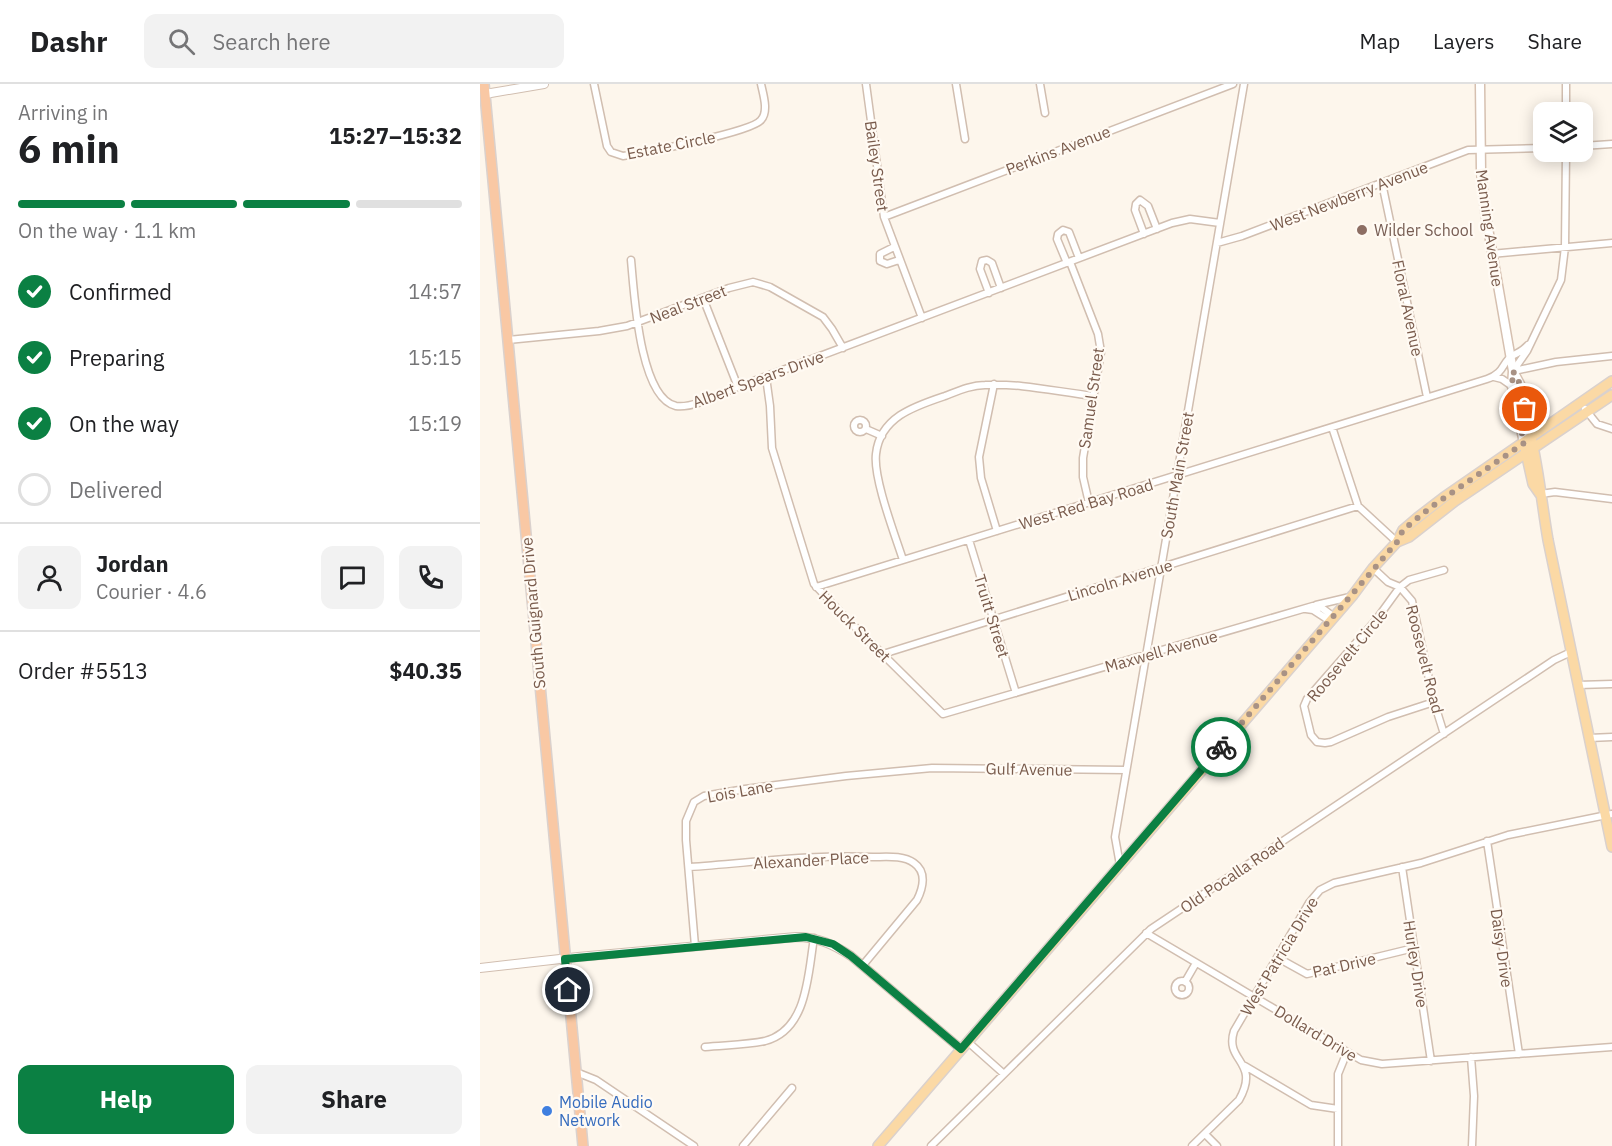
<!DOCTYPE html>
<html lang="en">
<head>
<meta charset="utf-8">
<style>
	body { margin:0; font-family:"IBM Plex Sans",sans-serif; background:#f2f2f2; color:#202124; height:100vh; display:flex; flex-direction:column; font-size:22px; white-space:nowrap }
	* { box-sizing:border-box; margin:0 }
	p { font-size:20px; color:#757577 }
	.icon { flex:none; width:33px; height:33px; fill:none; stroke:currentColor; stroke-width:2; stroke-linecap:round; stroke-linejoin:round }
	.map { position:relative; flex:1; overflow:hidden }
	.panel { display:flex; flex-direction:column; background:#fff; width:480px }
	.panel>* { flex:none }
	.controls { position:absolute; left:1053px; top:18px; display:grid; gap:12px }
	.controls a { display:grid; place-items:center; width:60px; height:60px; border-radius:12px; background:#fff; box-shadow:0 3px 15px #0003; font-size:30px }
	.pin { position:absolute; display:grid; place-items:center; width:51px; height:51px; color:#fff; margin:-26px; border:3px solid #fff; border-radius:50%; box-shadow:0 2px 6px #0007 }
	.courier { position:absolute; display:grid; place-items:center; width:60px; height:60px; margin:-30px; border:4px solid #0b8043; border-radius:50%; background:#fff; color:#222; box-shadow:0 2px 8px #0007 }
	.head em { font-style:normal; font-weight:700 }
	.head div { display:flex; flex-direction:column-reverse }
	.head { display:flex; align-items:center; justify-content:space-between; height:102px; padding:0 18px }
	h1 { font-size:39px; font-weight:700; line-height:45px }
	.bar { display:grid; grid-template-columns:repeat(4,1fr); gap:9px 6px; align-content:center; height:72px; padding:0 18px }
	.bar i { height:8px; border-radius:4px; background:#e0e0e0 }
	.bar .selected { background:#0b8043 }
	.bar p { grid-column:span 4 }
	.line { display:flex; align-items:center; gap:15px; padding:0 18px; border-top:2px solid #e0e0e0 }
	.line div { flex:1 }
	.round { display:grid; place-items:center; flex:none; width:63px; height:63px; border-radius:12px; background:#f2f2f2 }
	ol { padding:0 18px; list-style:none }
	li { display:flex; align-items:center; gap:18px; height:66px }
	li p { margin-inline-start:auto }
	li .icon { padding:6px; border-radius:50%; background:#0b8043; color:#fff; stroke-width:4 }
	li:last-child { color:#757577 }
	li i { width:33px; height:33px; border:3px solid #e0e0e0; border-radius:50% }
	.button { display:flex; gap:12px; margin-top:auto; padding:12px 18px }
	.button a { flex:1; height:69px; border-radius:12px; background:#0b8043; color:#fff; font-size:24px; font-weight:700; line-height:69px; text-align:center }
	.button a+a { background:#f2f2f2; color:#202124 }
	header { display:flex; align-items:center; gap:36px; box-sizing:border-box; height:84px; padding:0 30px; background:#fff; border-bottom:2px solid #e0e0e0 }
	header strong { font-size:28px }
	nav { display:flex; gap:33px; margin-inline-start:auto; font-size:21px }
	.search { width:420px; height:54px; background:#f2f2f2; display:flex; align-items:center; gap:15px; box-sizing:border-box; padding:0 21px; border-radius:12px; color:#757577; font-size:22px }
	main { display:flex; flex:1; min-height:0 }
	.map>svg:first-child { display:block }
</style>
</head>
<body>
<header>
<strong>Dashr</strong>
<div class="search"><svg class="icon" aria-label="search" viewBox="0 0 24 24"><circle cx="10" cy="10" r="6"/><path d="M15 15l6 6"/></svg>Search here</div>
<nav><a>Map</a><a>Layers</a><a>Share</a></nav>
</header>
<main>
<section class="panel">
<div class="head"><div><h1>6 min</h1><p>Arriving in</p></div><em>15:27–15:32</em></div>
<div class="bar"><i class="selected"></i><i class="selected"></i><i class="selected"></i><i></i><p>On the way · 1.1 km</p></div>
<ol>
<li><svg class="icon" aria-label="check" viewBox="0 0 24 24"><path d="M5 12l5 5 9-10"/></svg>Confirmed<p>14:57</p></li>
<li><svg class="icon" aria-label="check" viewBox="0 0 24 24"><path d="M5 12l5 5 9-10"/></svg>Preparing<p>15:15</p></li>
<li><svg class="icon" aria-label="check" viewBox="0 0 24 24"><path d="M5 12l5 5 9-10"/></svg>On the way<p>15:19</p></li>
<li><i></i>Delivered</li>
</ol>
<div class="line" style="height:108px"><a class="round"><svg class="icon" aria-label="person" viewBox="0 0 24 24"><circle cx="12" cy="8" r="4"/><path d="M4 21q1-7 8-7t8 7"/></svg></a><div><b>Jordan</b><p>Courier · 4.6</p></div><a class="round"><svg class="icon" aria-label="chat" viewBox="0 0 24 24"><path d="M4 5h16v11H9l-5 4z"/></svg></a><a class="round"><svg class="icon" aria-label="phone" viewBox="0 0 24 24"><path d="M5 4h4l2 5-3 2q2 4 5 5l2-3 5 2v4C11 20 4 13 5 4z"/></svg></a></div>
<div class="line" style="height:78px"><div>Order #5513</div><b>$40.35</b></div>
<div class="button"><a>Help</a><a>Share</a></div>
</section>
<div class="map">
<svg width="1132" height="1062" viewBox="0 0 1132 1062">
	<rect width="100%" height="100%" fill="#fdf6ec"/>
	<g fill="none" stroke-linecap="round" stroke-linejoin="round">
		<defs>
			<path id="minor" d="M114,0l13,62 4,6 12,4c20,-3 129,-24 138,-36 8,-9 2,-26 0,-36
				M386,0l18,133 38,101
				M476,0l9,55
				M560,0l5,29
				M1086,0v28
				M1102,62l30,-2
				M902,99l45,214
				M404,133l349,-133
				M664,150l-9,-24 1,-6 4,-4 8,6 9,23
				M737,159l25,-7 226,-86 76,-2
				M414,163l-14,7v7l7,3 12,-4
				M1011,170l121,-11
				M151,176c3,30 8,138 45,146 16,3 46,-13 62,-19l434,-164 18,-4 30,4
				M590,178l28,72 3,18 -18,106v19l6,26
				M587,179l-10,-24 1,-5 5,-4 6,2 10,26
				M509,209l-9,-24 2,-8 5,-1 5,3 9,25
				M223,214l35,89
				M28,256l91,-9 28,-5 102,-38 24,-6 17,5 53,30 9,12 11,19
				M1033,287l14,-20 34,-71 4,-33 1,-95
				M1034,287l42,-9 56,-6
				M286,293l4,29 2,42 42,136 31,33 98,97 370,-108 9,2 12,9
				M1014,293l8,2 10,7
				M514,300l-15,73 2,21 16,53
				M1105,325l12,15 15,5
				M374 342a6 6 0 1 1 12 0a6 6 0 1 1-12 0Z
				M852,343l26,79 39,36
				M386,345l16,7
				M1060,410l15,-2 57,7
				M489,456l47,153
				M423,476c-8,-25 -30,-82 -27,-106 4,-37 39,-48 69,-58 13,-5 26,-11 40,-11 36,-2 73,7 109,11
				M893,484l15,14 12,5 9,-7 35,-10
				M336,503l671,-208c18,-6 15,-17 25,-23 7,-4 11,-5 16,-11
				M836,521l34,-8
				M826,525l7,1 17,11
				M403,570l475,-148
				M1098,601l34,-1
				M954,618l-46,15 -57,25 -6,1 -8,-1 -6,-7 -7,-29 3,-7 69,-79 24,-33 12,14 22,101 10,32
				M1109,654l23,-1
				M1007,757l32,213
				M640,781l-5,-28 129,-753
				M209,783c61,-4 123,-13 184,-10 13,0 30,-2 41,6 13,9 9,25 3,37l-54,65
				M922,783l29,194
				M666,849l215,127 21,4 230,-17
				M215,862l-9,-106v-19l8,-19 10,-6 41,-7 101,-13 86,-8 194,2
				M798,874l29,16 107,-26
				M695 904a7 7 0 1 1 14 0a7 7 0 1 1-14 0Z
				M705,898l11,-19
				M488,958l36,32
				M225,963c19,-2 41,-2 60,-6 43,-11 43,-68 49,-103
				M991,973l3,39 -2,50
				M765,982l66,39 27,4
				M96,988l20,8 98,66
				M725,1050l12,12
				M263,1062l49,-58
				M451,1062l220,-217 403,-269 17,-8
				M712,1062l47,-46c22,-39 -15,-38 -5,-69l75,-128 11,-13 14,-7 87,-20 87,-28 104,-21
				M858,1062v-72l9,-22"/>
			<path id="tertiary" d="M5,10l59,-10
				M0,884l98,-11 218,-20c21,0 37,7 55,19l110,93"/>
			<path id="secondary" d="M1000,0l1,87 4,40 28,160 -1,15 12,57
				M1033,287l7,13 11,53"/>
			<path id="primary" d="M1051,353c8,35 11,68 17,103l64,307
				M1045,364l8,36 7,10
				M917,458l12,-5 46,-36 157,-106
				M398,1062l475,-551 20,-27 24,-26 6,-12 14,-12 26,-20 169,-117"/>
			<path id="trunk" d="M4,0l99,1062"/>
		</defs>
		<use href="#minor" stroke="#d1beb0" stroke-width="9"/>
		<use href="#tertiary" stroke="#d1beb0" stroke-width="10"/>
		<use href="#secondary" stroke="#d6c0b0" stroke-width="11"/>
		<use href="#primary" stroke="#dad1cd" stroke-width="12"/>
		<use href="#trunk" stroke="#dad1cd" stroke-width="12"/>
		<use href="#minor" stroke="#fff" stroke-width="6"/>
		<use href="#tertiary" stroke="#fff" stroke-width="8"/>
		<use href="#secondary" stroke="#fff" stroke-width="8"/>
		<use href="#primary" stroke="#fbd9a5" stroke-width="9"/>
		<use href="#trunk" stroke="#f9c8a4" stroke-width="9"/>
	</g>
	<g fill="none" stroke-linecap="round" stroke-linejoin="round">
		<path stroke="#a89285" stroke-width="6" stroke-dasharray="0 10.8" d="M741,663l176,-205 6,-12 28,-23 93,-64 -12,-57 1,-15 7,13 5,25"/>
		<path stroke="#0b8043" stroke-width="8" d="M88,906l-3,-31 241,-22 27,7 18,12 110,93 260,-302"/>
	</g>
	<circle fill="#8d6e63" stroke="#fffaf3" stroke-width="2" cx="882" cy="146" r="6"/>
	<circle fill="#3f7fe0" stroke="#fffaf3" stroke-width="2" cx="67" cy="1027" r="6"/>
	<g text-anchor="middle" dominant-baseline="central" stroke-width="4.5" stroke-linejoin="round" paint-order="stroke">
		<g font-size="16" fill="#7a5c4d" stroke="#fffaf3">
			<text transform="translate(191 61) rotate(-11)">Estate Circle</text>
			<text transform="translate(578 66) rotate(-21)">Perkins Avenue</text>
			<text transform="translate(397 82) rotate(82)">Bailey Street</text>
			<text transform="translate(869 112) rotate(-21)">West Newberry Avenue</text>
			<text transform="translate(1010 144) rotate(82)">Manning Avenue</text>
			<text transform="translate(208 220) rotate(-21)">Neal Street</text>
			<text transform="translate(928 224) rotate(78)">Floral Avenue</text>
			<text transform="translate(278 295) rotate(-20)">Albert Spears Drive</text>
			<text transform="translate(611 314) rotate(-82)">Samuel Street</text>
			<text transform="translate(697 391) rotate(-80)">South Main Street</text>
			<text transform="translate(606 420) rotate(-17)">West Red Bay Road</text>
			<text transform="translate(640 496) rotate(-17)">Lincoln Avenue</text>
			<text transform="translate(53 529) rotate(-95)">South Guignard Drive</text>
			<text transform="translate(512 532) rotate(73)">Truitt Street</text>
			<text transform="translate(375 542) rotate(45)">Houck Street</text>
			<text transform="translate(681 567) rotate(-16)">Maxwell Avenue</text>
			<text transform="translate(867 571) rotate(-50)">Roosevelt Circle</text>
			<text transform="translate(945 575) rotate(76)">Roosevelt Road</text>
			<text transform="translate(549 685) rotate(1)">Gulf Avenue</text>
			<text transform="translate(260 707) rotate(-10)">Lois Lane</text>
			<text transform="translate(331 776) rotate(-3)">Alexander Place</text>
			<text transform="translate(752 791) rotate(-34)">Old Pocalla Road</text>
			<text transform="translate(1022 864) rotate(82)">Daisy Drive</text>
			<text transform="translate(799 872) rotate(-59)">West Patricia Drive</text>
			<text transform="translate(936 880) rotate(81)">Hurley Drive</text>
			<text transform="translate(864 881) rotate(-13)">Pat Drive</text>
			<text transform="translate(836 949) rotate(31)">Dollard Drive</text>
		</g>
		<g font-size="16" fill="#785e54" stroke="#fffaf3" text-anchor="start">
			<text x="894" y="146">Wilder School</text>
		</g>
		<g font-size="16" fill="#366cbe" stroke="#fffaf3" text-anchor="start">
			<text x="79" y="1018">Mobile Audio<tspan x="79" dy="18">Network</tspan></text>
		</g>
	</g>
</svg>
<div class="controls">
<a><svg class="icon" aria-label="layers" viewBox="0 0 24 24"><path d="M12 4l9 5-9 5-9-5zM3 14l9 5 9-5"/></svg></a>
</div>
<div class="pin" style="left:1045px;top:325px;background:#ea580c"><svg class="icon" aria-label="bag" viewBox="0 0 24 24"><path d="M5 8h14l-1 12H6zM9 8a3 3 0 0 1 6 0"/></svg></div>
<div class="pin" style="left:88px;top:906px;background:#1f2937"><svg class="icon" aria-label="home" viewBox="0 0 24 24"><path d="M3 11l9-7 9 7M6 9v11h12V9"/></svg></div>
<div class="courier" style="left:741px;top:663px"><svg class="icon" aria-label="bike" viewBox="0 0 24 24"><circle cx="6" cy="16" r="4"/><circle cx="18" cy="16" r="4"/><path d="M6 16l4-8h5l3 8M10 8l3 8H6M13 5h3"/></svg></div>
</div>
</main>
</body>
</html>
